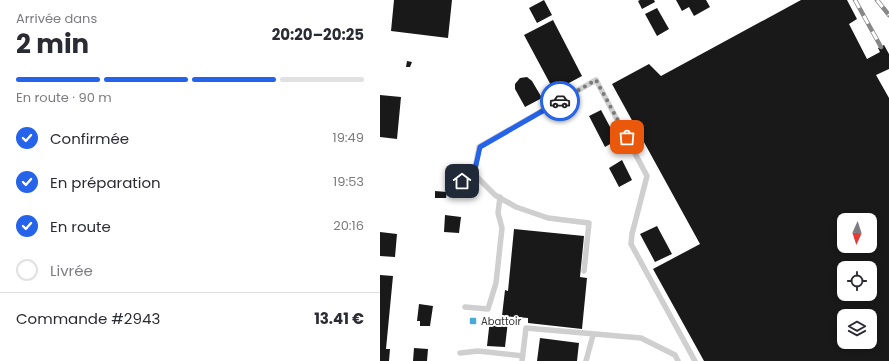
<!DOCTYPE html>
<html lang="fr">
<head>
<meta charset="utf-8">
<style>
	body { margin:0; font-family:Poppins,sans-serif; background:#f2f2f3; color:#2b2b33; height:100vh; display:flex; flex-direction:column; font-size:15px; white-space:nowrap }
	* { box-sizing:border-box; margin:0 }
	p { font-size:13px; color:#7c7c81 }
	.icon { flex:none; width:22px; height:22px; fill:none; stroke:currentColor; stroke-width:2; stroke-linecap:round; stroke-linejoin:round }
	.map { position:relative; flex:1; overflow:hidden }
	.details { display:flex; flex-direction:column; background:#fff; width:380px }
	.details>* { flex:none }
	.needle { width:26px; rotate:183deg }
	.fabs { position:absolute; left:457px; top:213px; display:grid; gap:8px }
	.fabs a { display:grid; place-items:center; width:40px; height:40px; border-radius:8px; background:#fff; box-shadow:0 2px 6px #0003; font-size:20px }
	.pin { position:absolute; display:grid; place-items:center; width:34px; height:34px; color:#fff; margin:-17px; border-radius:8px; box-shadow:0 2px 6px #0006 }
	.courier { position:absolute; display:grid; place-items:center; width:40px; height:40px; margin:-20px; border:3px solid #2563eb; border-radius:50%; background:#fff; color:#222; box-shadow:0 1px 5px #0007 }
	.headline em { font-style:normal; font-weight:700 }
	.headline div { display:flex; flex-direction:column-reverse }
	.headline { display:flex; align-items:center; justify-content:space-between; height:68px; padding:0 16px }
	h1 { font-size:26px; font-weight:700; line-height:30px }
	.bar { display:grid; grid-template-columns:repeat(4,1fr); gap:6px 4px; align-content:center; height:48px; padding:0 16px }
	.bar i { height:5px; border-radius:3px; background:#e1e1e2 }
	.bar .selected { background:#2563eb }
	.bar p { grid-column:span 4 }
	.line { display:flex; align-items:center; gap:10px; padding:0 16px; border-top:1px solid #e1e1e2 }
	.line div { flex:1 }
	ol { padding:0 16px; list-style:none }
	li { display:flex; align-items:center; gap:12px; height:44px }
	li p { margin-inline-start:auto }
	li .icon { padding:4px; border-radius:50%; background:#2563eb; color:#fff; stroke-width:4 }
	li:last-child { color:#7c7c81 }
	li i { width:22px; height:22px; border:2px solid #e1e1e2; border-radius:50% }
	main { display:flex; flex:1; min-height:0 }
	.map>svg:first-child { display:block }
</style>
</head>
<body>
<main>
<section class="details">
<div class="headline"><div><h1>2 min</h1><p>Arrivée dans</p></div><em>20:20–20:25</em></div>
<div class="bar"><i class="selected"></i><i class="selected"></i><i class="selected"></i><i></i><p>En route · 90 m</p></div>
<ol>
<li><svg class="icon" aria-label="check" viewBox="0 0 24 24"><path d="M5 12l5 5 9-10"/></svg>Confirmée<p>19:49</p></li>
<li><svg class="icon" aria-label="check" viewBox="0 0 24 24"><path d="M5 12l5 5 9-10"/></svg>En préparation<p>19:53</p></li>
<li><svg class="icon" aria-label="check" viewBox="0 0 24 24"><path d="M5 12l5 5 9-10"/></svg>En route<p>20:16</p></li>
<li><i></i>Livrée</li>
</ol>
<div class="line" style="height:52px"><div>Commande #2943</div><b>13.41 €</b></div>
</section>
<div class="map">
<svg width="509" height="361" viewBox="0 0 509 361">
	<rect width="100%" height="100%" fill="#fff"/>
	<path fill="#191919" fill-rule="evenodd" d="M14,0h58l-4,38 -57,-7z
		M164,0l8,15 -15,8 -8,-15z
		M260,0h14l1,2 -13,7 -4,-8z
		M296,0h30l4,7 -16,9 -5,-9 -7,4z
		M421,0h46l10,19 -8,5 18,35 13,-7 -2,-4 6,-3 5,9v15l-13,6 13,23v263h-185l-51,-92 47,-25 -88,-160 37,-20 12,12zM464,220h26v26h-26zM464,268h26v26h-26zM464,316h26v26h-26z
		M277,8l12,21 -12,7 -12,-22z
		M173,20l29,56 -28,15 -30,-56z
		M27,61l5,1 -2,5h-4z
		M147,77l5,4 10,17 -17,9 -10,-18v-5l5,-6z
		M0,95l21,2 -4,42 -17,-2z
		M221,110l16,30 -12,7 -16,-31z
		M242,160l10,20 -13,7 -10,-19z
		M55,191l12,1 -1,6h-11z
		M65,215l16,2 -2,16 -15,-1z
		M277,226l15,28 -17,8 -15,-28z
		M134,229l70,7 -4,41 7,1 -5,51 -54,-6v-5l-26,-2 3,-26 3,1z
		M0,232l17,2 -2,23 -15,-1z
		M0,275l13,1 -7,73h4l-1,12h-9z
		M39,304l14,2 -3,20h-10v-5h-3z
		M110,319l18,2 -3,26 -18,-1z
		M160,338l39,5 -2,18h-40z
		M34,348l14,1 -1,12h-14z"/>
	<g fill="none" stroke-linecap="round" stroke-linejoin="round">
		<path stroke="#cfcfcf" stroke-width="5.5" d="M94,174l21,21 21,12 32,11 41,5 -5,48
			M82,181l12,-7 5,-27 117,-67 51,96 -15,58 -1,10 64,117
			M85,307l23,2 8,-26 6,-55 -4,-15 2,-16
			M80,353l18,-2 45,5
			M142,361l4,-33 115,10 34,17 3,6
			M206,361l7,-26"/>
		<defs>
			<path id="rail" d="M475,0l26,47
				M497,0l12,15"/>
		</defs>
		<use href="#rail" stroke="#878787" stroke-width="4.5"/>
		<use href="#rail" stroke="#fff" stroke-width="3" stroke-dasharray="9" stroke-linecap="butt"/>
	</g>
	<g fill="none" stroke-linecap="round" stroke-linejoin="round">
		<path stroke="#7a7a7a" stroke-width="4" stroke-dasharray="0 7.2" d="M180,101l36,-21 31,57"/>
		<path stroke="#2563eb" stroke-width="5" d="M82,181l12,-7 6,-27 80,-46"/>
	</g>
	<rect fill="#49aad5" stroke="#fff" stroke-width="1.5" x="89" y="317" width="8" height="8" rx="2"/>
	<g text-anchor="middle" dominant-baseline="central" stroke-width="4" stroke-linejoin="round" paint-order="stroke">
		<g font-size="10" fill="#323232" stroke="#fff" text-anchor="start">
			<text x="101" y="321">Abattoir</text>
		</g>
	</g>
</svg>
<div class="fabs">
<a><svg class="needle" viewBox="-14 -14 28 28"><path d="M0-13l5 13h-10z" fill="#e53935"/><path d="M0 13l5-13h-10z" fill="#7c7c81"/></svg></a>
<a><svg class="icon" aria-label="locate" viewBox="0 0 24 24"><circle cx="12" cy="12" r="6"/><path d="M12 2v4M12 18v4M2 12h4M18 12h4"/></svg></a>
<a><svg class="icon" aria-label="layers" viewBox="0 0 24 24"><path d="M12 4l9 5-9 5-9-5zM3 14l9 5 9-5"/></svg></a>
</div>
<div class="pin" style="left:247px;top:137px;background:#ea580c"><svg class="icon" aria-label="bag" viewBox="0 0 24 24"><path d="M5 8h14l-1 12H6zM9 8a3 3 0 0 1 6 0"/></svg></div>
<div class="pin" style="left:82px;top:181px;background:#1f2937"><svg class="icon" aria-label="home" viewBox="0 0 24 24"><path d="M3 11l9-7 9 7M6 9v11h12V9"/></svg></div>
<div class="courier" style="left:180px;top:101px"><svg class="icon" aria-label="car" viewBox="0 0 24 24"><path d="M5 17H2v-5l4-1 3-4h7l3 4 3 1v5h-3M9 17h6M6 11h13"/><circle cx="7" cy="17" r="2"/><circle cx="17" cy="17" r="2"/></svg></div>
</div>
</main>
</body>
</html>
